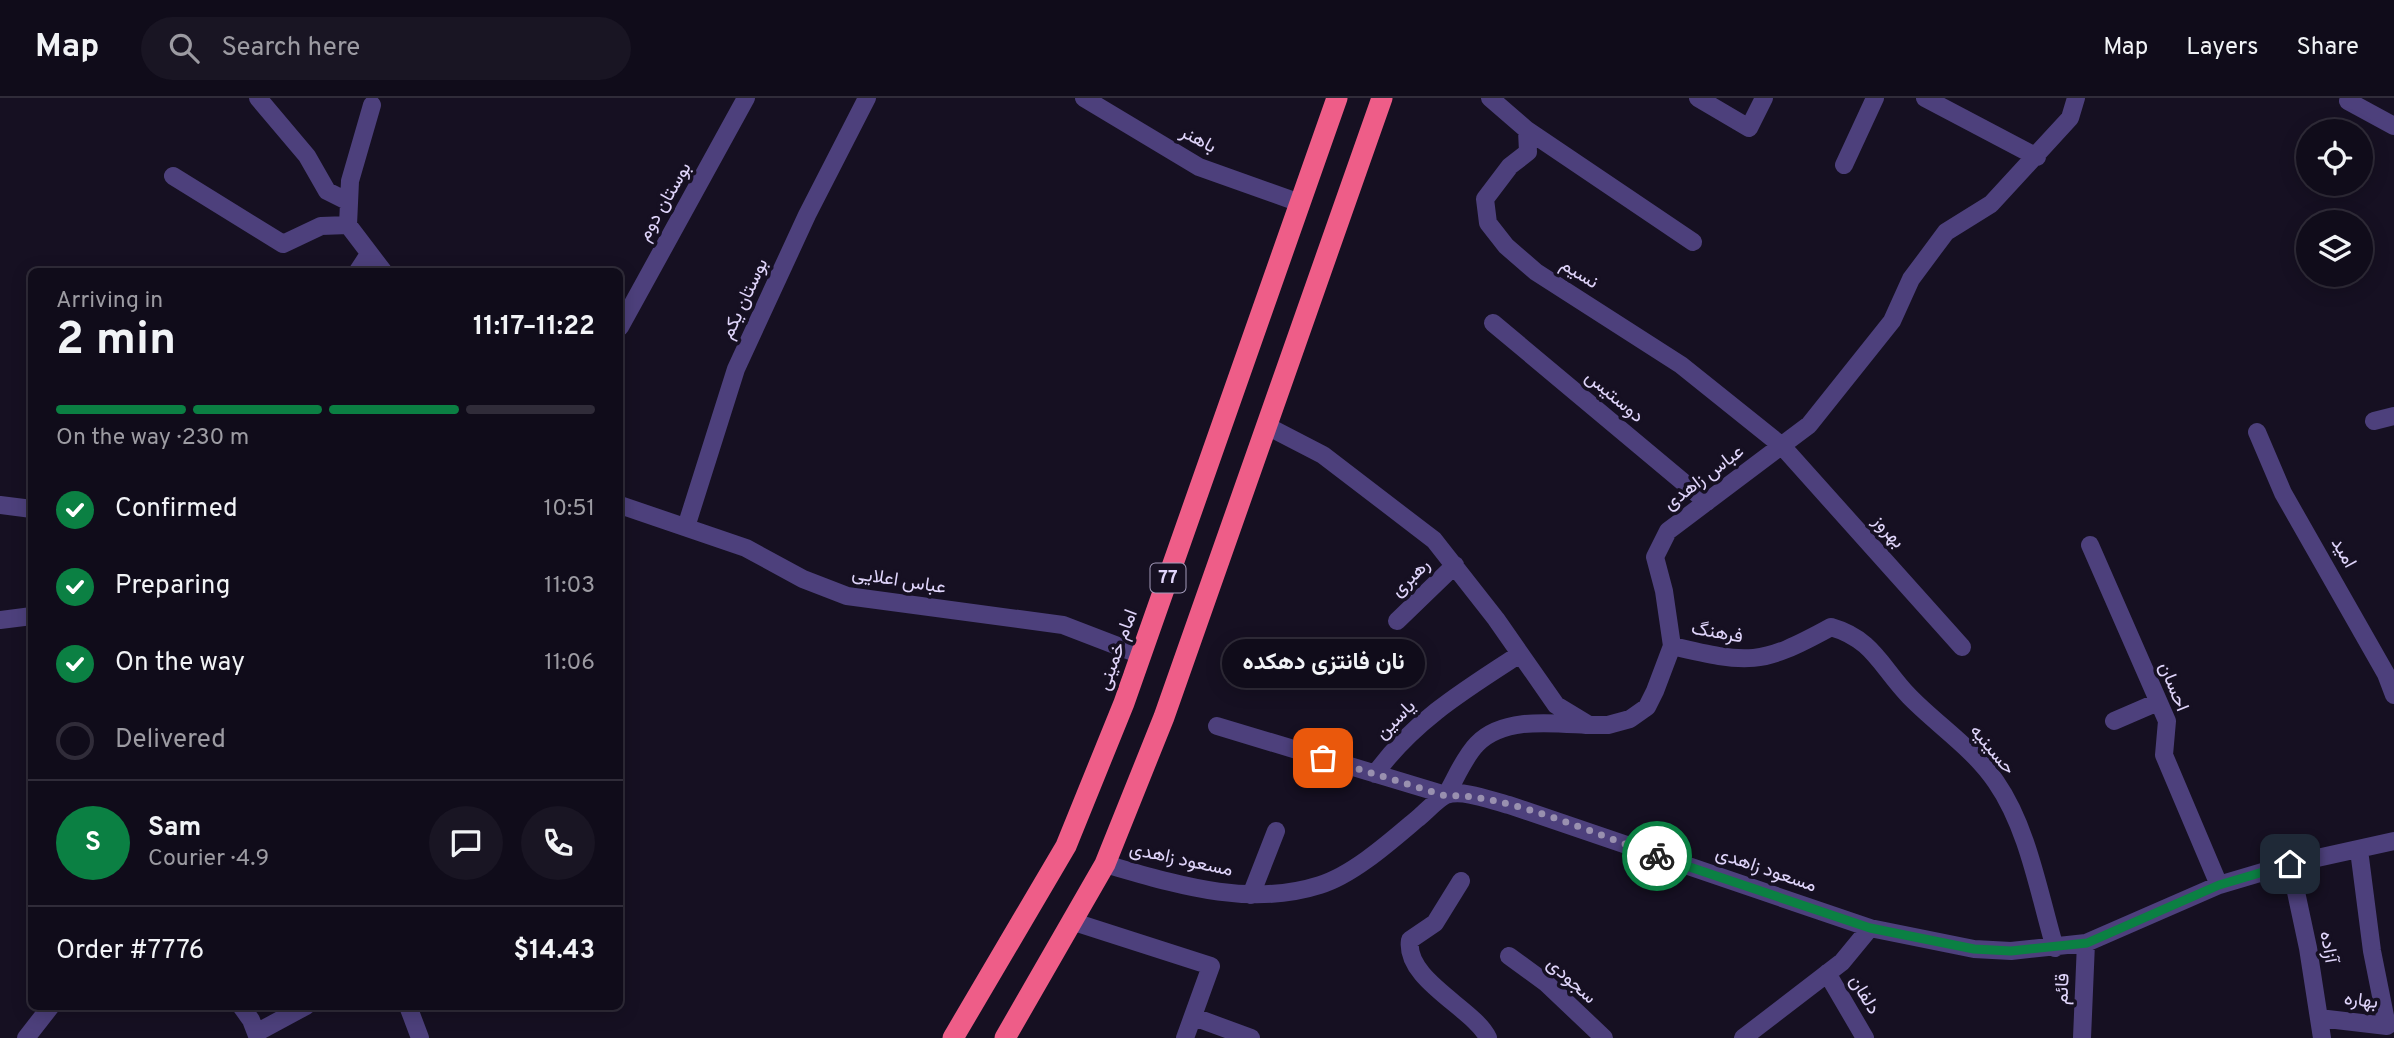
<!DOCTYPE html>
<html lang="en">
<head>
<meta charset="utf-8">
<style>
	body { margin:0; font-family:Overpass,Vazirmatn,sans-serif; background:#191523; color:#f1f3f6; height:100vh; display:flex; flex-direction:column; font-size:26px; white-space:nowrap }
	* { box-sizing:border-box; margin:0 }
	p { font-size:23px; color:#9c9ba2 }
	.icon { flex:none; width:38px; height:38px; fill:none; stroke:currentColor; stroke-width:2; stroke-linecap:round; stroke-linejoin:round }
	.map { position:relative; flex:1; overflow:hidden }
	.side { position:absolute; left:28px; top:170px; width:595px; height:742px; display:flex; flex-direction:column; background:#100c1a; border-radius:10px; box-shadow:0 4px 18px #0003,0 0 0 2px #302c39 }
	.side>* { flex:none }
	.buttons { position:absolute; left:2296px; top:21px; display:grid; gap:14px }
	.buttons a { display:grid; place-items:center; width:77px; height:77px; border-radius:50%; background:#100c1a; box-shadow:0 4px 18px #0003,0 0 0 2px #302c39; font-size:35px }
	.pin { position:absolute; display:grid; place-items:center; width:60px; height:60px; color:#fff; margin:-30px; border-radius:14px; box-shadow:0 4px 10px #0006 }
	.courier { position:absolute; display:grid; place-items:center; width:70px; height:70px; margin:-35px; border:5px solid #0b8043; border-radius:50%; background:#fff; color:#222; box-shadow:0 2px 9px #0007 }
	.bubble { position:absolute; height:49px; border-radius:24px; background:#100c1a; box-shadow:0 4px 18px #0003,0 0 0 2px #302c39; font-size:23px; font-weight:700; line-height:49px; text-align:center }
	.head em { font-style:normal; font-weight:700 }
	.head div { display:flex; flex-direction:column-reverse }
	.head { display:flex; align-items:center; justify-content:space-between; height:119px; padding:0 28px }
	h1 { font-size:46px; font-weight:700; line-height:52px }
	.bar { display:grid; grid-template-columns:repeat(4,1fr); gap:10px 7px; align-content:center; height:84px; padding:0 28px }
	.bar i { height:9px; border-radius:5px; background:#302c39 }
	.bar .on { background:#0b8043 }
	.bar p { grid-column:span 4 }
	.line { display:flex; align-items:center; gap:18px; padding:0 28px; border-top:2px solid #302c39 }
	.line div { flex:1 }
	.round { display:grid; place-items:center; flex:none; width:74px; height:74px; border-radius:37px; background:#191523 }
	ol { padding:0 28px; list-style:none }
	li { display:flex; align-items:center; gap:21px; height:77px }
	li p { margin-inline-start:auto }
	li .icon { padding:7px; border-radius:50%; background:#0b8043; color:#fff; stroke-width:4 }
	li:last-child { color:#9c9ba2 }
	li i { width:38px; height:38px; border:4px solid #302c39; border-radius:50% }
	header { display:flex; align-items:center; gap:42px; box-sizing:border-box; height:98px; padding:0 35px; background:#100c1a; border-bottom:2px solid #302c39 }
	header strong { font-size:33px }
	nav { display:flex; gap:38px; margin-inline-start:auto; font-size:24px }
	.search { width:490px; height:63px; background:#191523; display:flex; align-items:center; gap:18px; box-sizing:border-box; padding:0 24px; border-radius:38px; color:#9c9ba2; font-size:26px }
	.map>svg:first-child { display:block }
</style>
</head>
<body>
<header>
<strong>Map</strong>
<div class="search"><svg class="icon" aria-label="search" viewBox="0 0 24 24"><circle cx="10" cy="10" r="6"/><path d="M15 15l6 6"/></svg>Search here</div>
<nav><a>Map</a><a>Layers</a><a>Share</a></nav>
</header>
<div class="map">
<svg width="2394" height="940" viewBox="0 0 2394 940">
	<rect width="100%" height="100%" fill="#161022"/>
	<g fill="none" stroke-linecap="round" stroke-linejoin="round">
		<path stroke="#4d407c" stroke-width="18" d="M258,0l49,58 20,35 22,11
			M1084,0l115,69 101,36
			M1490,0l37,32 1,22 -18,14 -25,33 3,24 18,23 30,26 145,93 101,81 180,201
			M1698,0l51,30 15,-30
			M1925,0l112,59
			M2348,3l46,25
			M372,7l-22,76 -2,44 35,46
			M1527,32l166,112
			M1844,67l31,-67
			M173,78l110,68 38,-18 27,-1
			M358,173l11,-17
			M1493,225l214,179
			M620,229l126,-229
			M2374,323l20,-5
			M1267,328l56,29 111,85 62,79 60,86 33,20h19l22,-6 17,-12 8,-16 17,-45 -8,-55 -9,-34 13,-26 141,-106 83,-104 19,-42 35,-47 45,-28 79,-86 6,-20
			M2257,334l26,61 103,181 8,21
			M0,407l32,4
			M620,407l126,43 57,31 44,17 216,29 78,30
			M686,429l50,-158 71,-154 60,-117
			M2090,447l77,176 -3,34 55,130
			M0,522l32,-4
			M1397,523l58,-56
			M1672,548c77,18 88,20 159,-19 42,12 50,40 78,69 28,29 64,52 87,86 32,46 43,112 59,166
			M2114,623l44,-19
			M1217,628l229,69c9,-15 18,-38 31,-51 26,-27 74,-21 109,-19
			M1375,676c38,-53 91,-85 145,-120
			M1105,766c70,20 143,44 215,21 33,-10 71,-44 97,-66 9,-7 20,-20 29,-24 18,-6 46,6 63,10l361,123 104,21 37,2 75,-8 133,-58 71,-21 104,-23
			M2290,766l18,84 14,90
			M1461,783l-26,42 -25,17c-6,40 65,69 78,98
			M1251,797l25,-64
			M1074,824l137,44 -26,72
			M1509,858l37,27 58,55
			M1827,875l38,65
			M241,908l10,14 7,18
			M408,908l12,32
			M1194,919l57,21
			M2319,920l68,8 -15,-75 -13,-101
			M256,935l50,-27
			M26,940l25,-32
			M1743,940l99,-76 28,-34
			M2082,940l4,-95"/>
		<path stroke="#ee5d88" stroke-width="21" d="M953,940l113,-192 58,-143 213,-605
			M1005,940l100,-174 59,-147 218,-619"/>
	</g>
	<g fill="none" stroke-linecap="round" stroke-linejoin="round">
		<path stroke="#9990af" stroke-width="7" stroke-dasharray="0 12.6" d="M1323,660l123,38c56,-4 155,40 211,60"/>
		<path stroke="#0b8043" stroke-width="9" d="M1657,758l213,72 104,21 37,2 76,-8 132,-58 71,-21"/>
	</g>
	<g text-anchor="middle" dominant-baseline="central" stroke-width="7" stroke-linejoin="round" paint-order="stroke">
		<rect fill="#161022" stroke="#a39aba" stroke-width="2" x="1150.5" y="465.5" width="35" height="29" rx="5"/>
		<g font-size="18" font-weight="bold" fill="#e0d5fb">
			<text x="1168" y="480">77</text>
		</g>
		<g font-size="19" fill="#e0d5fb" stroke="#161022">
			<text transform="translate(1198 42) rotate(28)">باهنر</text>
			<text transform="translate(665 104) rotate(-60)">بوستان دوم</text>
			<text transform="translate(1579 176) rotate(32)">نسیم</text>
			<text transform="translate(745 201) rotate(-65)">بوستان یکم</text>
			<text transform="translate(1614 299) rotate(40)">دوستیس</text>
			<text transform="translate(1704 380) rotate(-37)">عباس زاهدی</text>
			<text transform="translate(1888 434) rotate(48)">بهروز</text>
			<text transform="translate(2343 455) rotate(61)">امید</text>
			<text transform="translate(1411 480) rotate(-44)">رهبری</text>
			<text transform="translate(899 483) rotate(9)">عباس اعلایی</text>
			<text transform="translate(1717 535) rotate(10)">فرهنگ</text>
			<text transform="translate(1118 552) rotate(-70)">امام خمینی</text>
			<text transform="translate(2173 589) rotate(68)">احسان</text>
			<text transform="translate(1396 622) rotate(-44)">یاسین</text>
			<text transform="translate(1992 652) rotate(50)">حسینیه</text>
			<text transform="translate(1181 762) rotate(12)">مسعود زاهدی</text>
			<text transform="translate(1766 772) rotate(19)">مسعود زاهدی</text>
			<text transform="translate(2328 849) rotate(80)">آزاده</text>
			<text transform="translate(1571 883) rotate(42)">سجودی</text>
			<text transform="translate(2063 891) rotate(-88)">قائم</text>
			<text transform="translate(1864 897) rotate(59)">دلفان</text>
			<text transform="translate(2361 903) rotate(7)">بهاره</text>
		</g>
	</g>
</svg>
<div class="buttons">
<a><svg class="icon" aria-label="locate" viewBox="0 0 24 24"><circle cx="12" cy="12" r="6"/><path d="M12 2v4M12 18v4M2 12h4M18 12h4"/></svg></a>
<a><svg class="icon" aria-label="layers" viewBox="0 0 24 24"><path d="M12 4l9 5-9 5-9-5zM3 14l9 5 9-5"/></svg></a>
</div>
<div class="pin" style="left:1323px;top:660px;background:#ea580c"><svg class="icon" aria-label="bag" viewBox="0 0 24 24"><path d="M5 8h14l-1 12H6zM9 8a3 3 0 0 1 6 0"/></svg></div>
<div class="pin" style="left:2290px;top:766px;background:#1f2937"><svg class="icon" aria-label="home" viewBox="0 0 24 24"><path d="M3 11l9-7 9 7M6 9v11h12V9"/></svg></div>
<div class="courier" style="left:1657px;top:758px"><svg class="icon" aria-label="bike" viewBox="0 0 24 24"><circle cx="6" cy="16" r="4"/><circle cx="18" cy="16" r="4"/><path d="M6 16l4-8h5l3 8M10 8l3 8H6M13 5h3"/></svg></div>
<div class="bubble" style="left:1222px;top:541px;width:203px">نان فانتزی دهکده</div>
<section class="side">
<div class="head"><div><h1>2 min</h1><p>Arriving in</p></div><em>11:17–11:22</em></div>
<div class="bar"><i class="on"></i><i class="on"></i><i class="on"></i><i></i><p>On the way · 230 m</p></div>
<ol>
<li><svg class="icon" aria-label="check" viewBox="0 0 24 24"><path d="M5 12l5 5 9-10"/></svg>Confirmed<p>10:51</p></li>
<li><svg class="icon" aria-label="check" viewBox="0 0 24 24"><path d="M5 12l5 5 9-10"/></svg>Preparing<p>11:03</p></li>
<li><svg class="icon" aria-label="check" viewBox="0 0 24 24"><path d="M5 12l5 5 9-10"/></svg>On the way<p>11:06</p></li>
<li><i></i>Delivered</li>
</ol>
<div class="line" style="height:126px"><b class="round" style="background:#0b8043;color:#fff">S</b><div><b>Sam</b><p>Courier · 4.9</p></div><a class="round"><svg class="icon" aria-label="chat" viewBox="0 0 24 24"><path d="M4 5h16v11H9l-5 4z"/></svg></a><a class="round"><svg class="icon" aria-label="phone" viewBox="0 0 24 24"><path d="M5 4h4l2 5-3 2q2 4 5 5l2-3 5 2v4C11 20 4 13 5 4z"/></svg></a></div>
<div class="line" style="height:91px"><div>Order #7776</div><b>$14.43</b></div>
</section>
</div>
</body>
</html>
